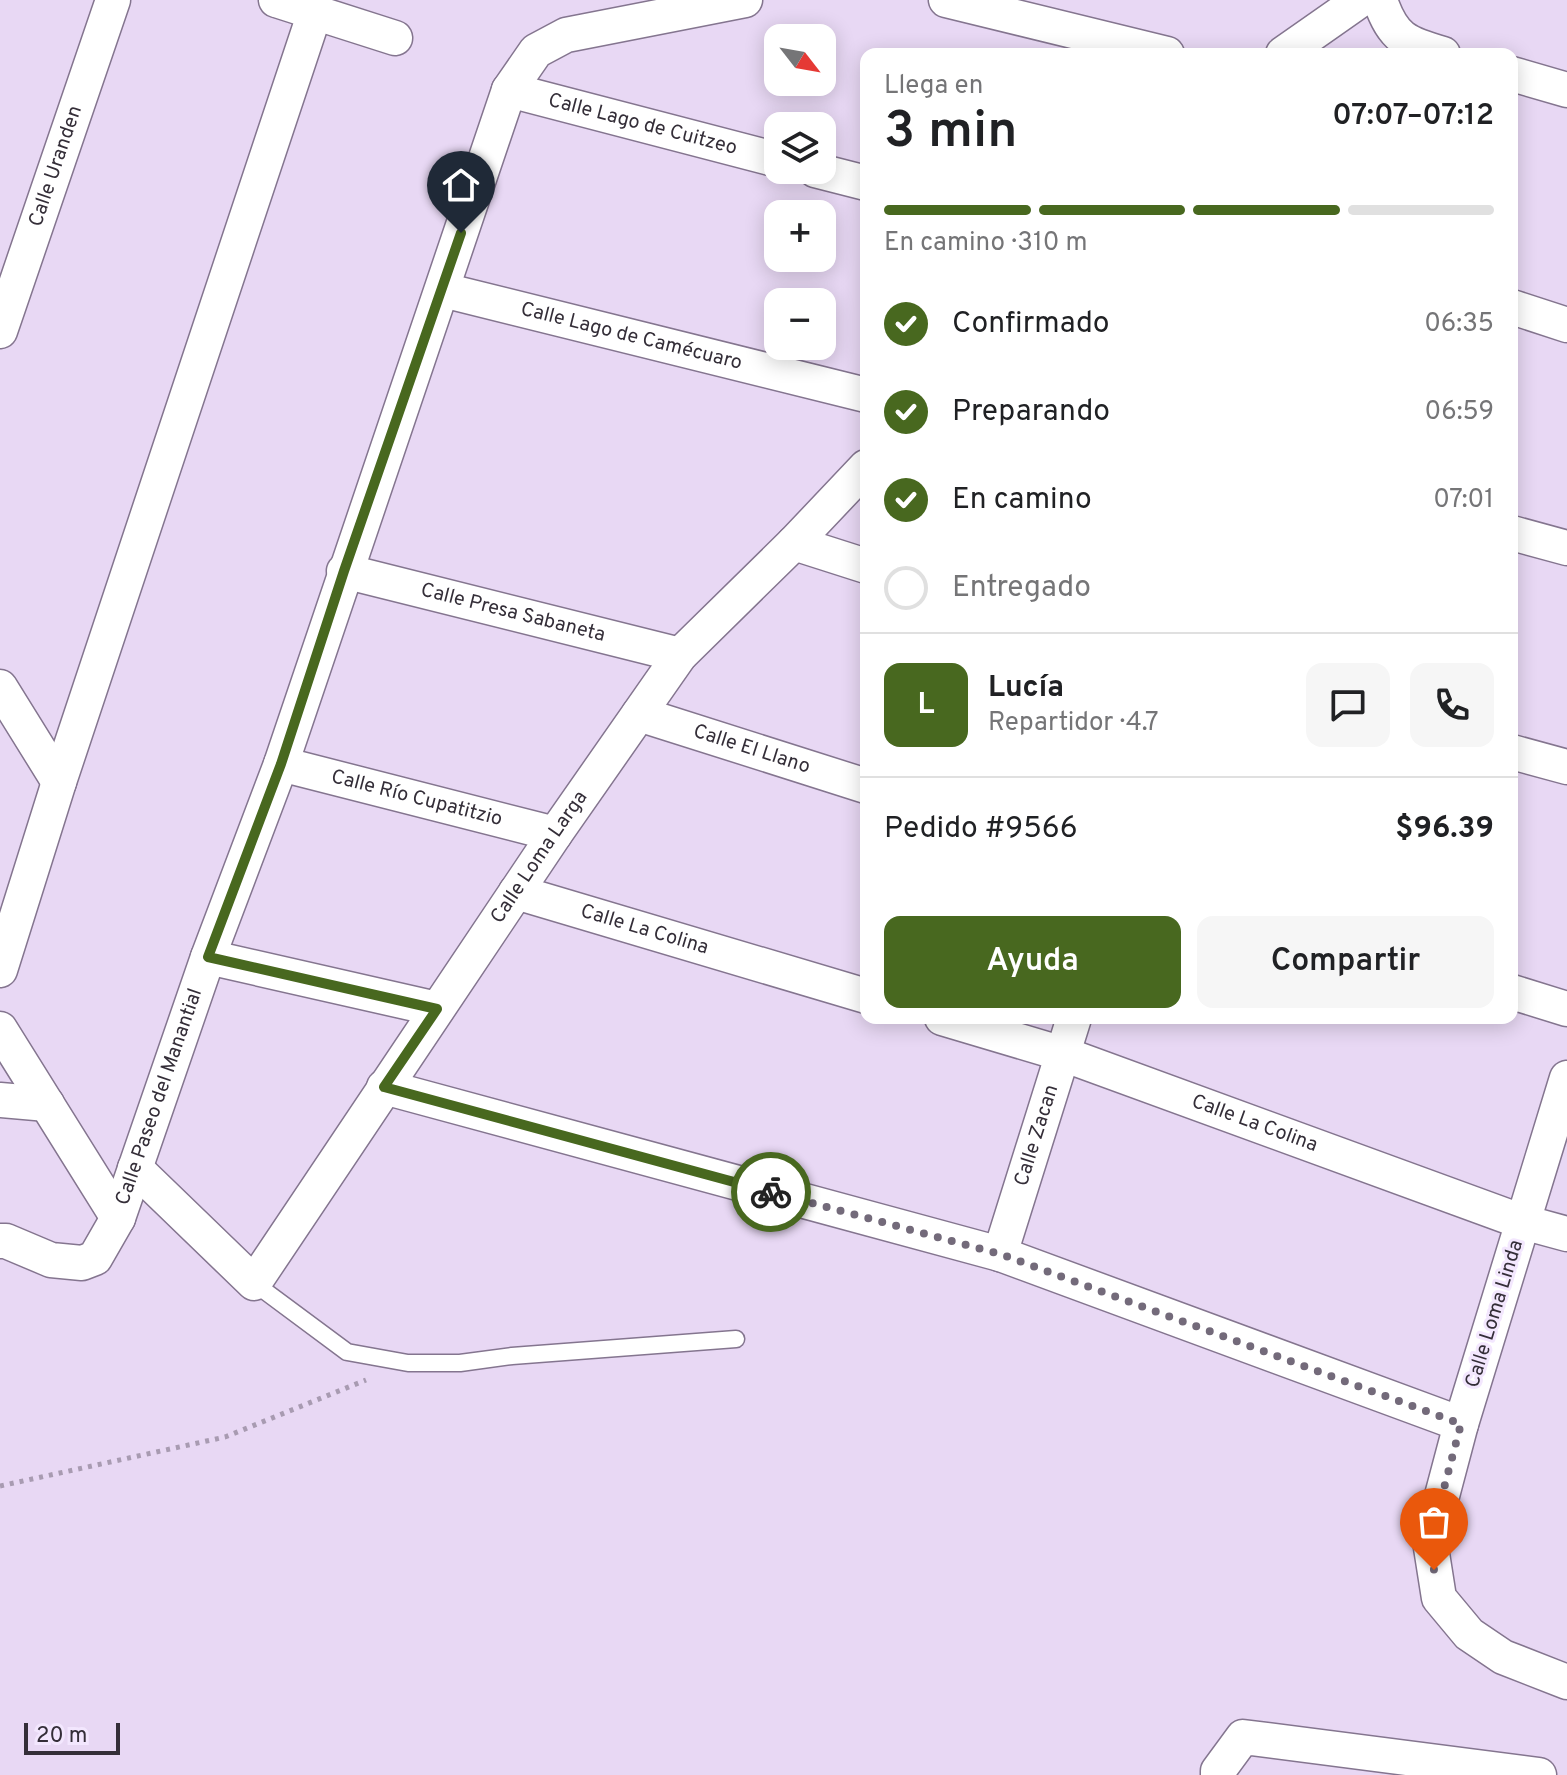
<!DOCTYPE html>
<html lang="es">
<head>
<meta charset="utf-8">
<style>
	body { margin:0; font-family:Overpass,sans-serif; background:#f6f6f6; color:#202124; height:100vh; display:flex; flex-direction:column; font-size:30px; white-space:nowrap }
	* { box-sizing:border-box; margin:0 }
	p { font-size:26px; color:#757577 }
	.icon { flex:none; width:44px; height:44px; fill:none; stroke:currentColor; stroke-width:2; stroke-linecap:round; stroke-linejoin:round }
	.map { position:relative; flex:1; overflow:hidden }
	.details { position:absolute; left:860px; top:48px; width:658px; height:976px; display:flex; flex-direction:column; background:#fff; border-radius:16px; box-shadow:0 4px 20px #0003 }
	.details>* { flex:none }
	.needle { width:52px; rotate:121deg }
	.fabs { position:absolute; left:764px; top:24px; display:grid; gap:16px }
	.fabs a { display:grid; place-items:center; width:72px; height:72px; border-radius:16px; background:#fff; box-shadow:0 4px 20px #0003; font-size:40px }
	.scale { position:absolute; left:24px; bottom:20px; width:96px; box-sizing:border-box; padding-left:8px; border:4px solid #342e38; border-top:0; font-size:22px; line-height:28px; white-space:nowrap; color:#342e38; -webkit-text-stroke:6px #f3e7fe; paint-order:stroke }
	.pin { position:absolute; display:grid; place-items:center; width:68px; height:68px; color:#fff; margin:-82px -34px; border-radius:50% 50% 50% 0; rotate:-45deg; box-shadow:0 0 8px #0007 }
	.pin .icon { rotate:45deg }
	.courier { position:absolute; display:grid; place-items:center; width:80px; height:80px; margin:-40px; border:6px solid #48681f; border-radius:50%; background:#fff; color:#222; box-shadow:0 2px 10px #0007 }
	.summary em { font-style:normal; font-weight:600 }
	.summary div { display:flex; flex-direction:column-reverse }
	.summary { display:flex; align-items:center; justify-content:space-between; height:136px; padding:0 24px }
	h1 { font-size:52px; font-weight:600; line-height:60px }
	.bar { display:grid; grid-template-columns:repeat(4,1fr); gap:12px 8px; align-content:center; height:96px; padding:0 24px }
	.bar i { height:10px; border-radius:6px; background:#e0e0e0 }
	.bar .on { background:#48681f }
	.bar p { grid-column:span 4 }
	.line { display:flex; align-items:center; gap:20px; padding:0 24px; border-top:2px solid #e0e0e0 }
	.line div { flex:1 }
	.round { display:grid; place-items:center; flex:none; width:84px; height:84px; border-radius:16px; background:#f6f6f6 }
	ol { padding:0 24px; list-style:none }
	li { display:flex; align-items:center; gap:24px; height:88px }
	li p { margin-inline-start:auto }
	li .icon { padding:8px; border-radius:50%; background:#48681f; color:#fff; stroke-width:4 }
	li:last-child { color:#757577 }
	li i { width:44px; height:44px; border:4px solid #e0e0e0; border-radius:50% }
	.action { display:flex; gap:16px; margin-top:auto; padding:16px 24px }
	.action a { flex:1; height:92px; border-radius:16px; background:#48681f; color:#fff; font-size:32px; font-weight:600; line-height:92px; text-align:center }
	.action a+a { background:#f6f6f6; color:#202124 }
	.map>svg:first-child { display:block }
</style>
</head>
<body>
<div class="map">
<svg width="1567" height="1775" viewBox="0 0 1567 1775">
	<rect width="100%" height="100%" fill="#e8d8f4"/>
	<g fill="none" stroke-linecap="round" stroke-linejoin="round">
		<defs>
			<path id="lane" d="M254,1283l93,69 61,11h52l52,-7 224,-17"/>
			<g id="street">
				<path d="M276,0l119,38"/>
				<path d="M946,0l221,54"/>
				<path d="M1380,0c13,39 26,43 63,54"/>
				<path d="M1283,54l77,-54"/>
				<path d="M1512,74l55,16"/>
				<path id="s1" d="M509,90l269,70"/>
				<path d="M815,170l51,13"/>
				<path id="s2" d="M443,290l423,105"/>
				<path d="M1512,307l55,18"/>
				<path id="s3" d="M0,331l113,-331"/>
				<path d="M1512,533l55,15"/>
				<path d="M794,543l72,23"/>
				<path id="s4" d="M344,571l336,84"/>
				<path d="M0,687l59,95"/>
				<path id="s5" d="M639,714l227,72"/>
				<path d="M1512,752l55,15"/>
				<path id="s6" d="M281,764l274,70"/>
				<path id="s7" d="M516,892l350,104"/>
				<path d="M208,957l229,52"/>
				<path d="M0,970l59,-188 256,-770"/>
				<path d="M1512,992l55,17"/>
				<path id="s8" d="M942,1018l121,36 460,168 44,12"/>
				<path d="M0,1029l118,189"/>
				<path d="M1567,1078l-106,346 -31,117 9,57 30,36 34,23 64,25"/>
				<path d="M384,1087l616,167 461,170"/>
				<path d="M0,1100l47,4"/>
				<path id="s9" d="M135,1168l119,115 301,-449 125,-179 114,-112 72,-76"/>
				<path id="s10" d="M0,1241h6l45,19 31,3 13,-5 23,-40 90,-261 73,-193 228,-674 27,-39 30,-16 179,-35"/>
				<path id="s11" d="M1000,1254l74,-236"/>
				<path d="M1218,1775v-4l25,-34 296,38"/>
			</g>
		</defs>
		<use href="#lane" stroke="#84758f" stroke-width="19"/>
		<use href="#street" stroke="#84758f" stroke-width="37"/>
		<path stroke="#a89bb1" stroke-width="5" stroke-dasharray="4 6" stroke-linecap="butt" d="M0,1486l225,-49 141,-57"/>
		<use href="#lane" stroke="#fff" stroke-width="16"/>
		<use href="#street" stroke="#fff" stroke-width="34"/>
	</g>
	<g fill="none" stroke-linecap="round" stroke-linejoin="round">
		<path stroke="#736a7a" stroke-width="8" stroke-dasharray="0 14.4" d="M771,1192l229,62 461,170 -31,117 4,29"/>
		<path stroke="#48681f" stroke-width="10" d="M461,233l-117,338 -63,193 -73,193 229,52 -53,78 387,105"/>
	</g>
	<g text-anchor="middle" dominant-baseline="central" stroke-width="6" stroke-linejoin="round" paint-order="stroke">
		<g font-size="20" fill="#342e38" stroke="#f3e7fe">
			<text stroke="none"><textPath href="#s1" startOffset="138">Calle Lago de Cuitzeo</textPath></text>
			<text stroke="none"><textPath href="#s3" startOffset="174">Calle Uranden</textPath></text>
			<text stroke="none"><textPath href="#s2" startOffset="194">Calle Lago de Camécuaro</textPath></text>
			<text stroke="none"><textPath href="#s4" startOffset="174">Calle Presa Sabaneta</textPath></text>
			<text stroke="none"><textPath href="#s5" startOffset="118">Calle El Llano</textPath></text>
			<text stroke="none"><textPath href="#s6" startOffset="140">Calle Río Cupatitzio</textPath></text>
			<text stroke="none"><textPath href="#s9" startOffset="678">Calle Loma Larga</textPath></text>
			<text stroke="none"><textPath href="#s7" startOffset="134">Calle La Colina</textPath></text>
			<text stroke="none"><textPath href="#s10" startOffset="274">Calle Paseo del Manantial</textPath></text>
			<text stroke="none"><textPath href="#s8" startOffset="330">Calle La Colina</textPath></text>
			<text stroke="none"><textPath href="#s11" startOffset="124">Calle Zacan</textPath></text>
			<text transform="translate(1495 1314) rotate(-73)">Calle Loma Linda</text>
		</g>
	</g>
</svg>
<div class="fabs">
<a><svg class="needle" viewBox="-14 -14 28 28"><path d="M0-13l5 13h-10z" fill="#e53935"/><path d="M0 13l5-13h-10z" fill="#757577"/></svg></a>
<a><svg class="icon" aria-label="layers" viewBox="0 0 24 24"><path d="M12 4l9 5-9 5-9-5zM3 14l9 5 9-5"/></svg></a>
<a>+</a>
<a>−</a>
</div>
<div class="scale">20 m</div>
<div class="pin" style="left:1434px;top:1570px;background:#ea580c"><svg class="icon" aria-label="bag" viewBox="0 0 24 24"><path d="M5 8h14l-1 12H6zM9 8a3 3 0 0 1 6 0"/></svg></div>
<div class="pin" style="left:461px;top:233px;background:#1f2937"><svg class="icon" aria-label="home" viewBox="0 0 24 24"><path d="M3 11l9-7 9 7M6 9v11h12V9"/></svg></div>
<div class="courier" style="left:771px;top:1192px"><svg class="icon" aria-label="bike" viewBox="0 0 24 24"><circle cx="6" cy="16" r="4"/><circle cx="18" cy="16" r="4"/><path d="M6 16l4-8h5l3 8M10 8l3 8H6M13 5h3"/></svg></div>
<section class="details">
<div class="summary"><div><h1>3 min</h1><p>Llega en</p></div><em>07:07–07:12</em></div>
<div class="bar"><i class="on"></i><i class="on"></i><i class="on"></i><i></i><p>En camino · 310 m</p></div>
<ol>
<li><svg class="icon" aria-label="check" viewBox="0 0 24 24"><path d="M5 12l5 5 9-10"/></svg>Confirmado<p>06:35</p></li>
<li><svg class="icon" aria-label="check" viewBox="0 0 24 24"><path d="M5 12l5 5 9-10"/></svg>Preparando<p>06:59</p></li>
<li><svg class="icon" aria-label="check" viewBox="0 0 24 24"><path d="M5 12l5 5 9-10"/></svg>En camino<p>07:01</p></li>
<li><i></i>Entregado</li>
</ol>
<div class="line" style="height:144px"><b class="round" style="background:#48681f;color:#fff">L</b><div><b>Lucía</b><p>Repartidor · 4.7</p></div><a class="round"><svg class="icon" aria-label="chat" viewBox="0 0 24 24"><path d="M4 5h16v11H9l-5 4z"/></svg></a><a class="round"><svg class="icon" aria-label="phone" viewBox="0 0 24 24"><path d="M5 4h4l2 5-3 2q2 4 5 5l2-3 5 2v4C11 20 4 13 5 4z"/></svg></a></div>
<div class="line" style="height:104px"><div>Pedido #9566</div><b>$96.39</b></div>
<div class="action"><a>Ayuda</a><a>Compartir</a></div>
</section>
</div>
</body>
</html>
